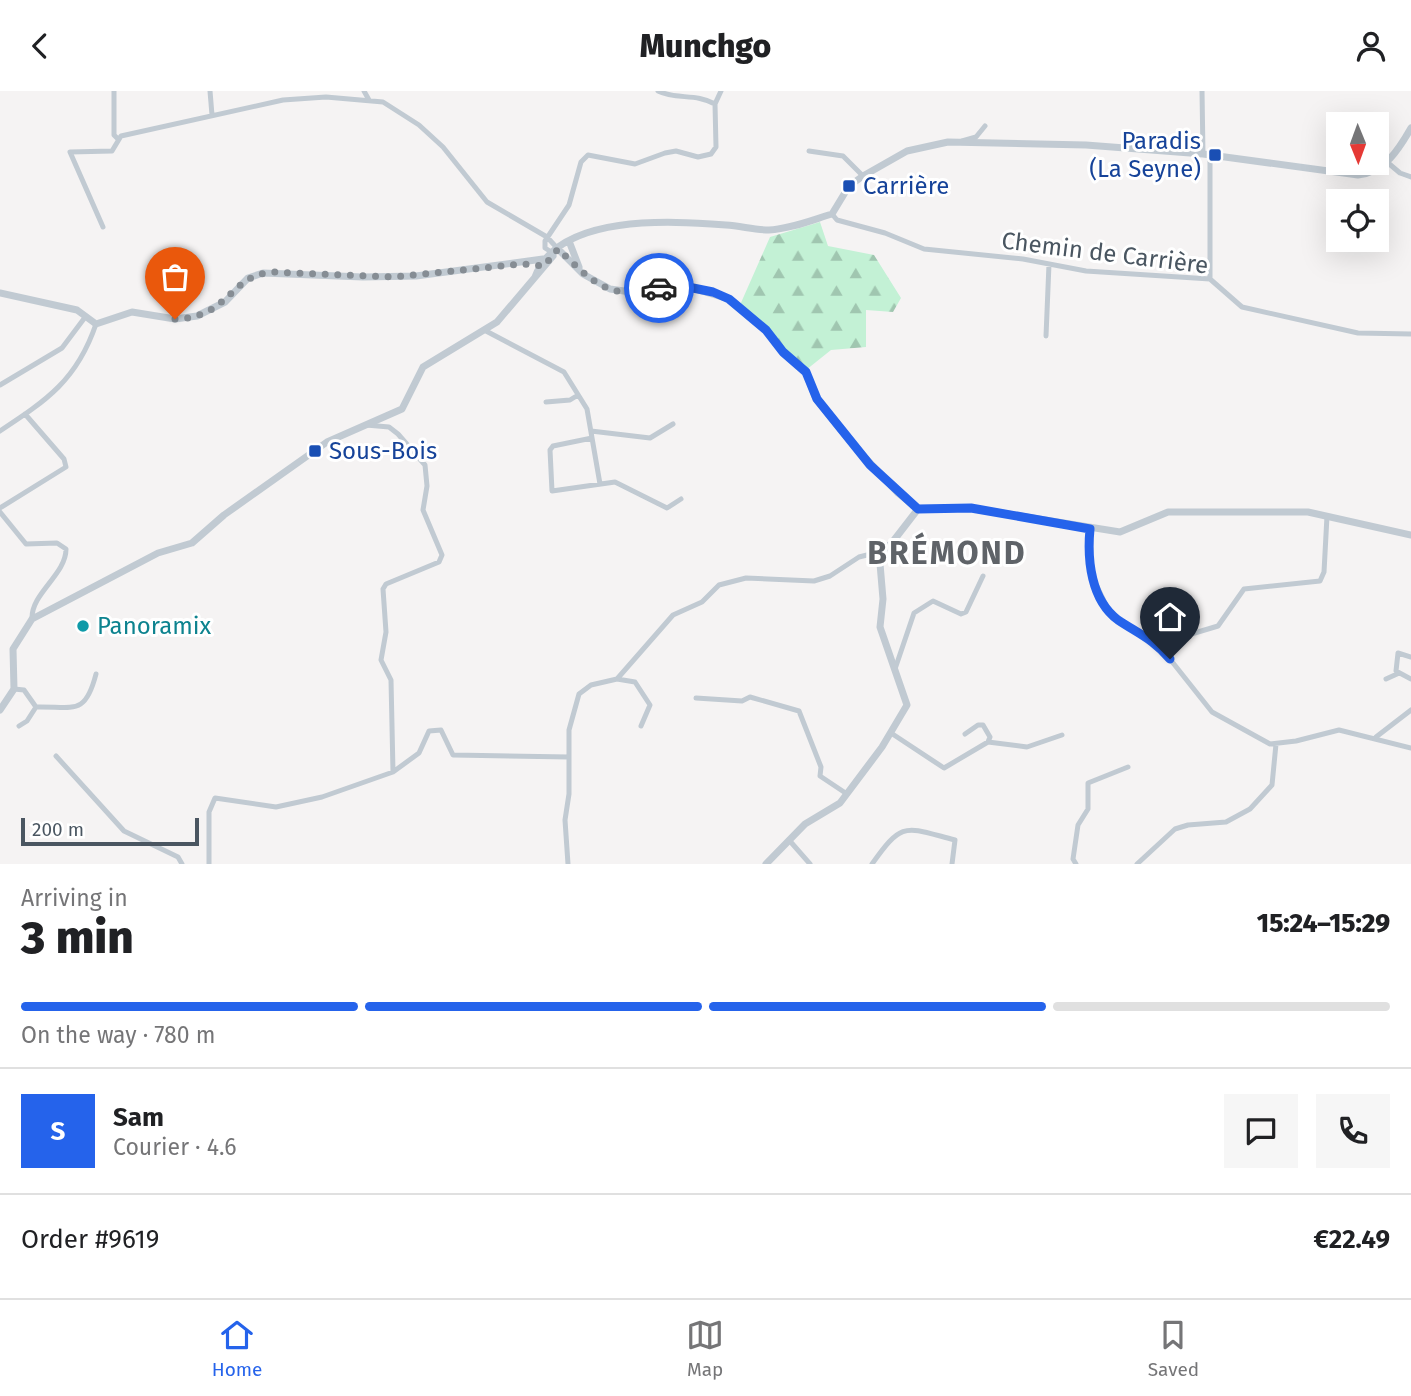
<!DOCTYPE html>
<html lang="en">
<head>
<meta charset="utf-8">
<style>
	body { margin:0; font-family:"Fira Sans",sans-serif; background:#f6f6f6; color:#202124; height:100vh; display:flex; flex-direction:column; font-size:26px; white-space:nowrap }
	* { box-sizing:border-box; margin:0 }
	p { font-size:23px; color:#757577 }
	.icon { flex:none; width:38px; height:38px; fill:none; stroke:currentColor; stroke-width:2; stroke-linecap:round; stroke-linejoin:round }
	.map { position:relative; height:773px; overflow:hidden }
	.side { display:flex; flex-direction:column; background:#fff; flex:1 }
	.side>* { flex:none }
	.needle { width:46px; rotate:179deg }
	.tools { position:absolute; left:1326px; top:21px; display:grid; gap:14px }
	.tools a { display:grid; place-items:center; width:63px; height:63px; border-radius:0px; background:#fff; box-shadow:0 7px 28px #0002; font-size:35px }
	.scale { position:absolute; left:21px; bottom:18px; width:178px; box-sizing:border-box; padding-left:7px; border:4px solid #4a5661; border-top:0; font-size:19px; line-height:24px; white-space:nowrap; color:#4a5661; -webkit-text-stroke:5px #fff; paint-order:stroke }
	.pin { position:absolute; display:grid; place-items:center; width:60px; height:60px; color:#fff; margin:-72px -30px; border-radius:50% 50% 50% 0; rotate:-45deg; box-shadow:0 0 7px #0007 }
	.pin .icon { rotate:45deg }
	.courier { position:absolute; display:grid; place-items:center; width:70px; height:70px; margin:-35px; border:5px solid #2563eb; border-radius:50%; background:#fff; color:#222; box-shadow:0 2px 9px #0007 }
	.overview em { font-style:normal; font-weight:800 }
	.overview div { display:flex; flex-direction:column-reverse }
	.overview { display:flex; align-items:center; justify-content:space-between; height:119px; padding:0 21px }
	h1 { font-size:46px; font-weight:800; line-height:52px }
	.bar { display:grid; grid-template-columns:repeat(4,1fr); gap:10px 7px; align-content:center; height:84px; padding:0 21px }
	.bar i { height:9px; border-radius:5px; background:#e0e0e0 }
	.bar .current { background:#2563eb }
	.bar p { grid-column:span 4 }
	.line { display:flex; align-items:center; gap:18px; padding:0 21px; border-top:2px solid #e0e0e0 }
	.line div { flex:1 }
	.round { display:grid; place-items:center; flex:none; width:74px; height:74px; border-radius:0px; background:#f6f6f6 }
	header { display:flex; justify-content:space-between; align-items:center; height:91px; padding:0 21px; background:#fff; font-size:32px; font-weight:800 }
	.dock { display:flex; justify-content:space-around; align-items:center; height:98px; border-top:2px solid #e0e0e0; background:#fff; font-size:19px; color:#757577 }
	.dock a { display:grid; justify-items:center; gap:4px }
	.dock .current { color:#2563eb }
	.map>svg:first-child { display:block }
</style>
</head>
<body>
<header><svg class="icon" aria-label="back" viewBox="0 0 24 24"><path d="M15 5l-7 7 7 7"/></svg>Munchgo<svg class="icon" aria-label="person" viewBox="0 0 24 24"><circle cx="12" cy="8" r="4"/><path d="M4 21q1-7 8-7t8 7"/></svg></header>
<div class="map">
<svg width="1411" height="773" viewBox="0 0 1411 773">
	<defs>
		<pattern id="forest-firs" width="22" height="20" patternUnits="userSpaceOnUse" patternTransform="scale(1.75)"><rect width="22" height="20" fill="#c3f1d5"/><path d="M5 1l3.5 6h-7zM16 11l3.5 6h-7z" fill="#a0c6b0"/></pattern>
	</defs>
	<rect width="100%" height="100%" fill="#f5f3f3"/>
	<path fill="url(#forest-firs)" d="M820,131l8,24 46,9 27,43 -8,14 -27,-2v37l-35,3 -25,20 -66,-65 30,-68z"/>
	<g fill="none" stroke-linecap="round" stroke-linejoin="round">
		<path stroke="#c1cad2" stroke-width="5" d="M114,0v44l4,4
			M210,0l2,24
			M364,0l5,9
			M658,0c18,9 38,2 57,13
			M1202,0l1,63
			M962,50l14,-4 9,-11
			M809,60l34,5 20,20
			M1210,63v125
			M1387,71l13,11 11,4
			M832,123l5,6 48,13 39,16 99,10 63,12 124,8 32,28 116,26 53,1
			M103,136l-33,-75 42,-1 9,-15 162,-36 43,-3 57,5 36,23 24,22 44,55 60,35 11,12
			M553,162l-8,-5v-7l24,-36 12,-43 7,-7 47,9 30,-11 11,-2 22,6 13,-3 5,-7 -1,-43 6,-13
			M486,240l78,41 23,37 13,75
			M1046,245l3,-72
			M0,294l62,-37 24,-32
			M546,311l24,-2 8,-5
			M366,334l23,2 9,7 27,31 2,21 -4,24 19,45 -3,7 -53,22 -3,5 3,43 -5,28 10,20 2,92
			M0,340c47,-31 77,-51 96,-107
			M591,340l59,7 23,-14
			M592,347l-39,8 -3,4 2,41 63,-9 52,26 14,-9
			M0,417l66,-41 -2,-8 -39,-45
			M0,421l26,32 31,-1 9,6c0,26 -35,44 -34,70
			M1090,438l1,45 17,35 12,12 38,23 54,68 58,32 26,-3 43,-11 72,18
			M1158,553l60,-18 26,-37 76,-8 4,-9 3,-56
			M1411,566l-13,-4 -2,18 15,8
			M895,578l19,-56 19,-12 28,13 5,-2 17,-36
			M617,588l18,3 15,23 -9,21
			M1386,588l11,-5
			M14,598l10,1 12,17 -9,14 -8,5
			M696,607l46,3 8,-4 49,14 22,56 -1,9 27,18
			M36,616c37,-1 49,10 60,-33
			M891,642l53,35 44,-26 2,-5 -7,-12h-5l-13,9
			M1376,646l35,-27
			M988,651l39,5 35,-12
			M56,665l68,75 54,26 4,7
			M789,749l21,24
			M209,773v-52l6,-14 61,9 46,-10 71,-25 26,-19 10,-22 12,-1 12,25 116,2
			M568,773l-3,-44 4,-26v-64l10,-36 12,-9 26,-6 56,-64 29,-13 17,-17 27,-7 68,3 16,-5 29,-19 20,-5
			M872,773c31,-44 33,-37 83,-24l-3,24
			M1076,773l-3,-5 5,-34 10,-16v-26l40,-16
			M1137,773l38,-35 13,-4 38,-3 24,-13 22,-24 4,-41"/>
		<path stroke="#c1cad2" stroke-width="7" d="M569,150l10,26
			M558,158l25,25 27,15 21,3 57,-5 41,12 37,31 17,22 23,20 10,27 40,49 42,45 20,16 53,-1 149,24 48,-20h140l103,23
			M535,186c24,-64 136,-56 191,-52 15,1 29,5 43,5 21,-1 43,-10 63,-16l17,-28 14,-10 44,-25 41,-9 138,3 117,9 155,21c27,-3 41,-26 53,-47
			M0,202l77,17 19,14 36,-12 43,7 22,-3 28,-14 23,-24 15,-5 100,4 53,-1 127,-17
			M0,619l14,-21 -1,-40 19,-30 126,-66 34,-10 32,-28 103,-73 75,-33 21,-42 74,-45 56,-66
			M766,773l39,-40 35,-21 42,-56 25,-42 -27,-78 3,-28 -4,-47 12,-8 27,-35"/>
	</g>
	<g fill="none" stroke-linecap="round" stroke-linejoin="round">
		<path stroke="#868d94" stroke-width="7" stroke-dasharray="0 12.6" d="M175,228c54,-1 54,-43 97,-47l121,5 129,-13 22,2 14,-17c20,18 39,42 68,43 11,1 22,-4 33,-4"/>
		<path stroke="#2563eb" stroke-width="9" d="M659,197l29,-1 25,5 16,7 37,31 17,22 23,20 11,27 53,66 48,44 53,-1 119,21c-3,31 1,71 28,91 21,14 35,19 52,39"/>
	</g>
	<g fill="#1a4fb4" stroke="#fff" stroke-width="2.5">
		<rect x="1208" y="57" width="14" height="14" rx="3.5"/>
		<rect x="842" y="88" width="14" height="14" rx="3.5"/>
		<rect x="308" y="353" width="14" height="14" rx="3.5"/>
	</g>
	<circle fill="#0f9aa8" stroke="#fff" stroke-width="2.5" cx="83" cy="535" r="7"/>
	<g text-anchor="middle" dominant-baseline="central" stroke-width="6" stroke-linejoin="round" paint-order="stroke">
		<g font-size="24" fill="#164399" stroke="#fff" text-anchor="start">
			<text x="1201" y="50" text-anchor="end">Paradis<tspan x="1201" dy="28">(La Seyne)</tspan></text>
			<text x="863" y="95">Carrière</text>
			<text x="329" y="360">Sous-Bois</text>
		</g>
		<g font-size="24" fill="#4a5661" stroke="#fff">
			<text transform="translate(1105 162) rotate(7)">Chemin de Carrière</text>
		</g>
		<g font-size="24" fill="#0d838f" stroke="#fff" text-anchor="start">
			<text x="97" y="535">Panoramix</text>
		</g>
		<g font-size="32" font-weight="bold" letter-spacing="2" fill="#5f6368" stroke="#fff">
			<text x="947" y="462">BRÉMOND</text>
		</g>
	</g>
</svg>
<div class="tools">
<a><svg class="needle" viewBox="-14 -14 28 28"><path d="M0-13l5 13h-10z" fill="#e53935"/><path d="M0 13l5-13h-10z" fill="#757577"/></svg></a>
<a><svg class="icon" aria-label="locate" viewBox="0 0 24 24"><circle cx="12" cy="12" r="6"/><path d="M12 2v4M12 18v4M2 12h4M18 12h4"/></svg></a>
</div>
<div class="scale">200 m</div>
<div class="pin" style="left:175px;top:228px;background:#ea580c"><svg class="icon" aria-label="bag" viewBox="0 0 24 24"><path d="M5 8h14l-1 12H6zM9 8a3 3 0 0 1 6 0"/></svg></div>
<div class="pin" style="left:1170px;top:568px;background:#1f2937"><svg class="icon" aria-label="home" viewBox="0 0 24 24"><path d="M3 11l9-7 9 7M6 9v11h12V9"/></svg></div>
<div class="courier" style="left:659px;top:197px"><svg class="icon" aria-label="car" viewBox="0 0 24 24"><path d="M5 17H2v-5l4-1 3-4h7l3 4 3 1v5h-3M9 17h6M6 11h13"/><circle cx="7" cy="17" r="2"/><circle cx="17" cy="17" r="2"/></svg></div>
</div>
<section class="side">
<div class="overview"><div><h1>3 min</h1><p>Arriving in</p></div><em>15:24–15:29</em></div>
<div class="bar"><i class="current"></i><i class="current"></i><i class="current"></i><i></i><p>On the way · 780 m</p></div>
<div class="line" style="height:126px"><b class="round" style="background:#2563eb;color:#fff">S</b><div><b>Sam</b><p>Courier · 4.6</p></div><a class="round"><svg class="icon" aria-label="chat" viewBox="0 0 24 24"><path d="M4 5h16v11H9l-5 4z"/></svg></a><a class="round"><svg class="icon" aria-label="phone" viewBox="0 0 24 24"><path d="M5 4h4l2 5-3 2q2 4 5 5l2-3 5 2v4C11 20 4 13 5 4z"/></svg></a></div>
<div class="line" style="height:91px"><div>Order #9619</div><b>€22.49</b></div>
</section>
<nav class="dock">
<a class="current"><svg class="icon" aria-label="home" viewBox="0 0 24 24"><path d="M3 11l9-7 9 7M6 9v11h12V9"/></svg>Home</a>
<a><svg class="icon" aria-label="map" viewBox="0 0 24 24"><path d="M3 6l6-2 6 2 6-2v14l-6 2-6-2-6 2zM9 4v14M15 6v14"/></svg>Map</a>
<a><svg class="icon" aria-label="saved" viewBox="0 0 24 24"><path d="M7 4h10v16l-5-4-5 4z"/></svg>Saved</a>
</nav>
</body>
</html>
